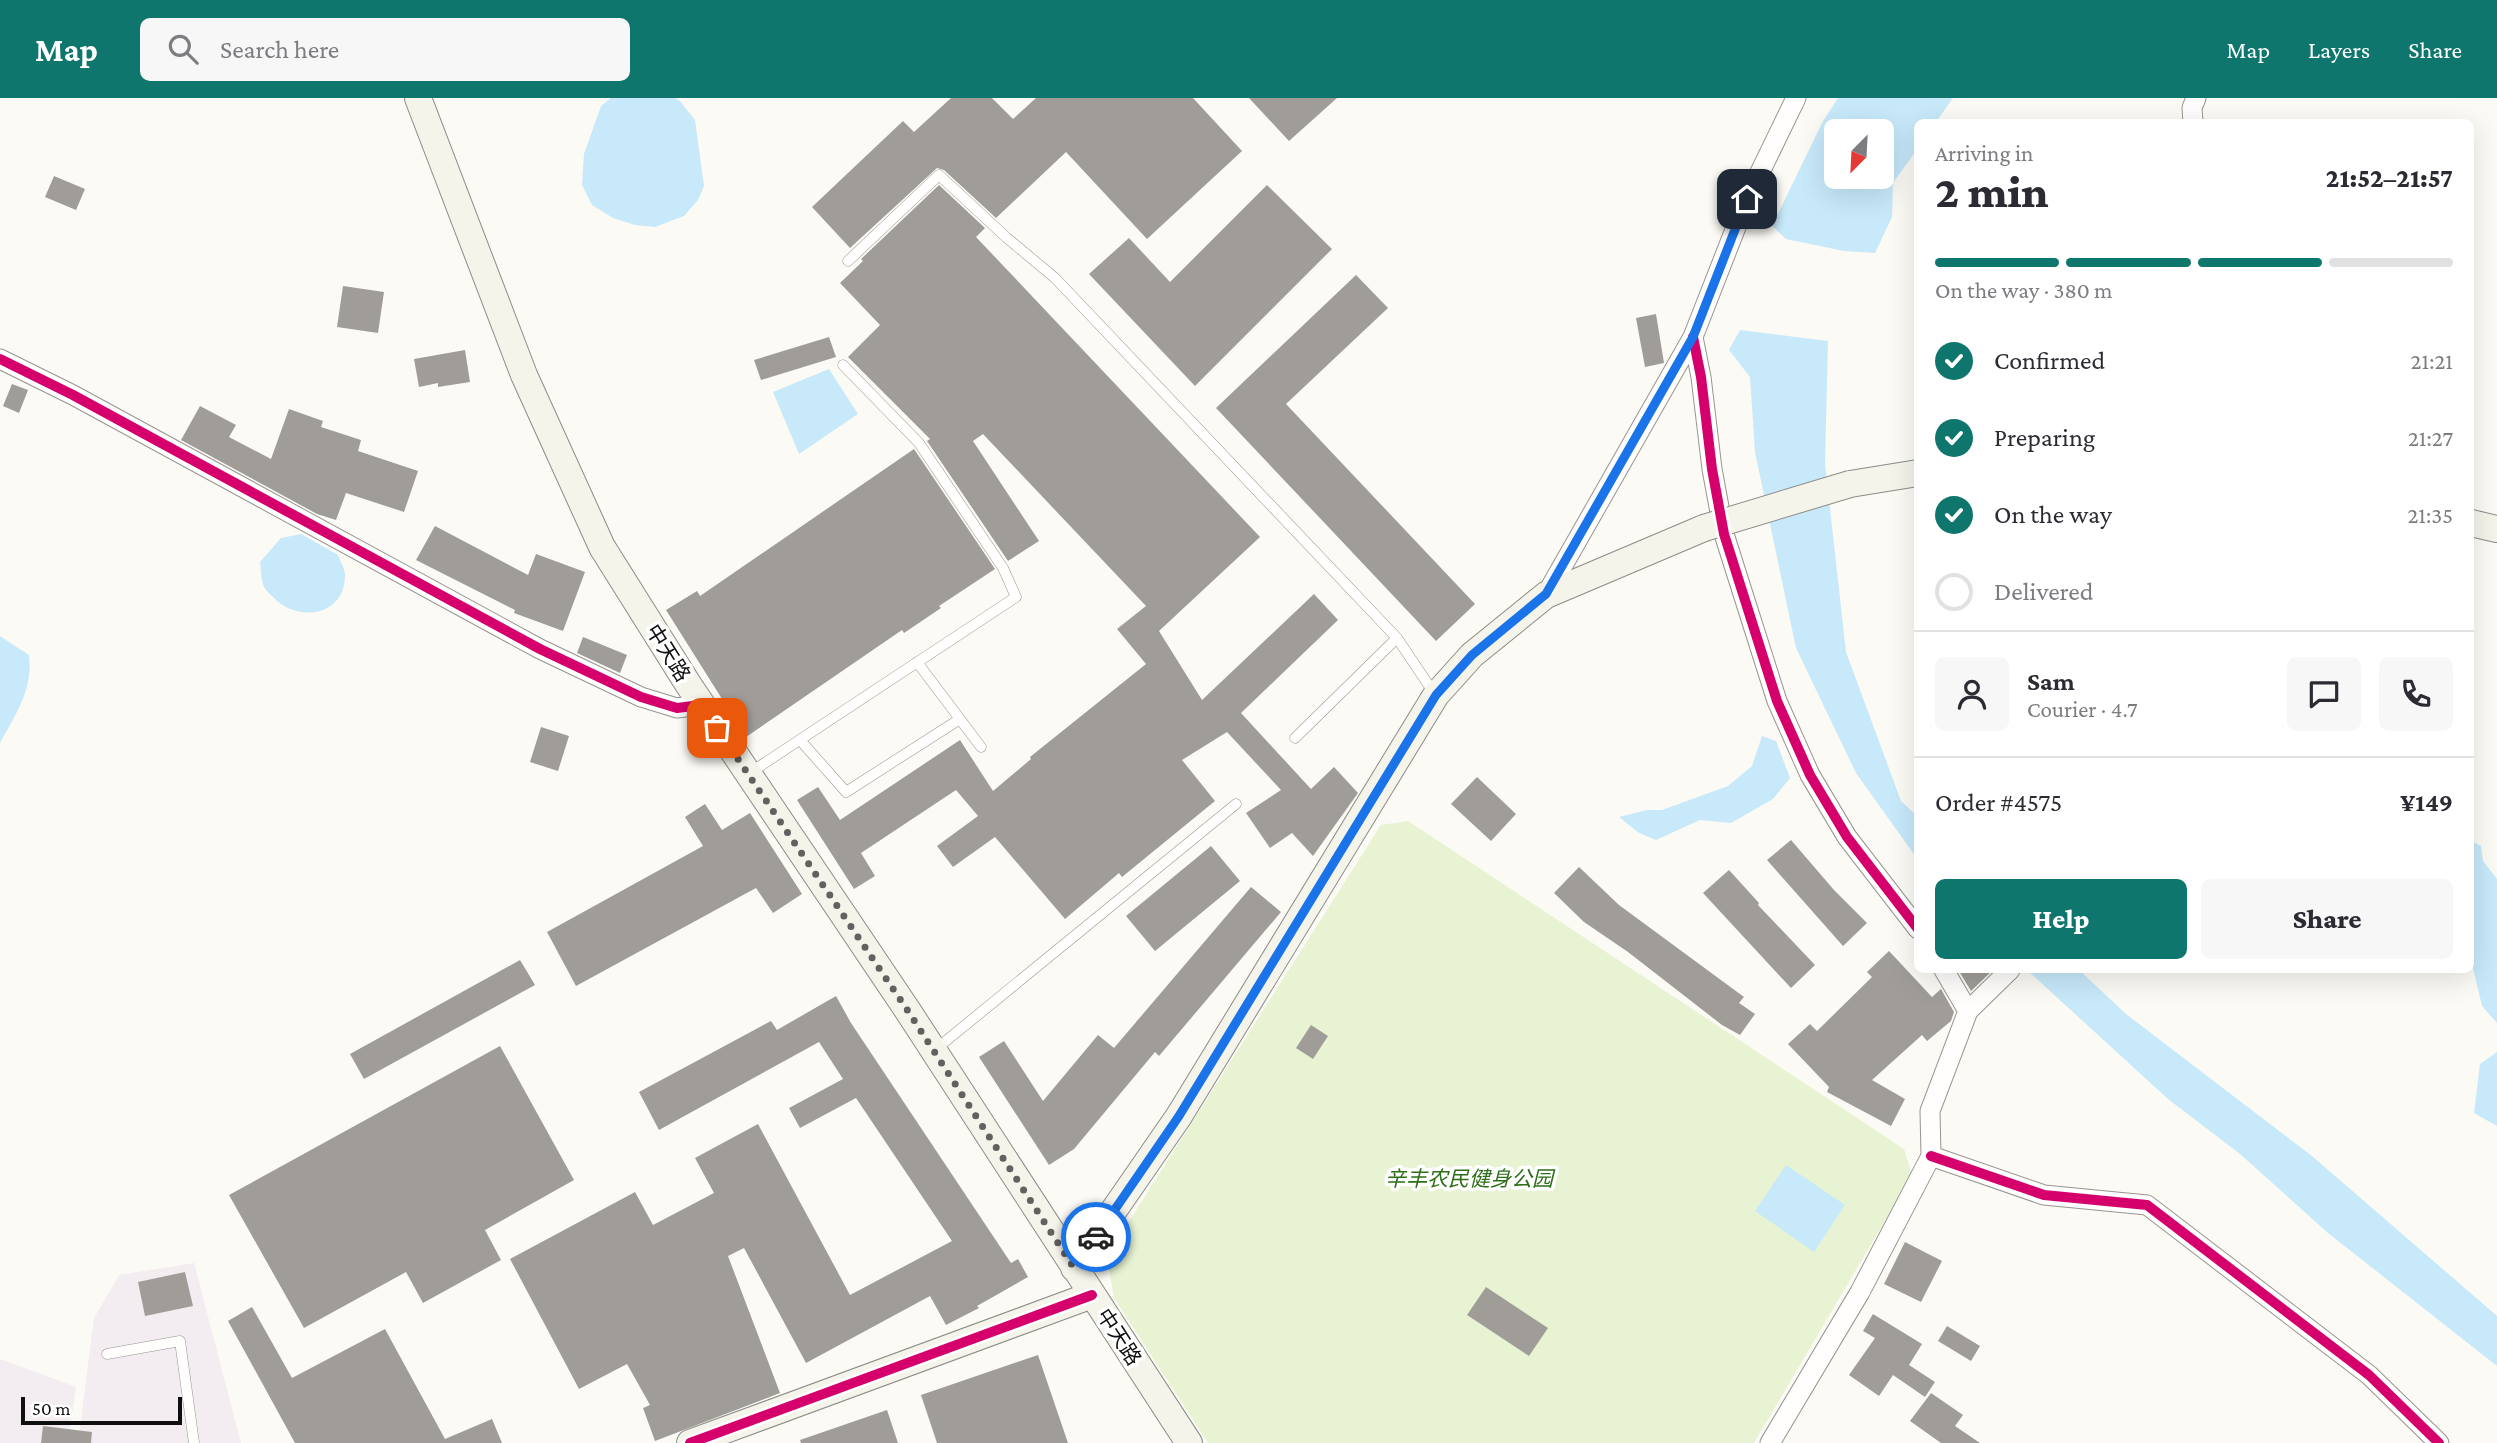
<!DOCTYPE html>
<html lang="en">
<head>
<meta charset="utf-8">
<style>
	body { margin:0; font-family:"Crimson Pro","Noto Sans SC",serif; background:#f7f7f7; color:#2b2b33; height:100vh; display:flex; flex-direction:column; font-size:26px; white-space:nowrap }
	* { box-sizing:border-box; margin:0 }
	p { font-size:23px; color:#7c7c81 }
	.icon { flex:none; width:38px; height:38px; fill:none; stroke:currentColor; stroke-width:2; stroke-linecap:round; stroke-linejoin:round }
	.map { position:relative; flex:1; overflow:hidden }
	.panel { position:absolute; left:1914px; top:21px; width:560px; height:854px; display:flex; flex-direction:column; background:#fff; border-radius:10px; box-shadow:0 7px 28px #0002 }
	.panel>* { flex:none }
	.needle { width:46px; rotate:204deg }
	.tools { position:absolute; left:1824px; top:21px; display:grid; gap:14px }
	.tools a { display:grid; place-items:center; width:70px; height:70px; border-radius:10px; background:#fff; box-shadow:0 7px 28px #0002; font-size:35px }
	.scale { position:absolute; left:21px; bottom:18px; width:161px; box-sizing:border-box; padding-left:7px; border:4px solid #0f0f0f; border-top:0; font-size:19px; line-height:24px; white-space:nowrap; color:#0f0f0f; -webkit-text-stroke:5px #fff; paint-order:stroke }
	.pin { position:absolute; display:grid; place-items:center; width:60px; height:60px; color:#fff; margin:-30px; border-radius:14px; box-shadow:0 4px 10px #0006 }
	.courier { position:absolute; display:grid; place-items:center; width:70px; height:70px; margin:-35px; border:5px solid #1a73e8; border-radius:50%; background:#fff; color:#222; box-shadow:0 2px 9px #0007 }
	.summary em { font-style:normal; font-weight:800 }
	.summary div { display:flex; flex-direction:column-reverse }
	.summary { display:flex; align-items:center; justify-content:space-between; height:119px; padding:0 21px }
	h1 { font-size:46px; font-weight:800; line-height:52px }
	.bar { display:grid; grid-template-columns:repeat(4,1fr); gap:10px 7px; align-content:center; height:84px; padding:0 21px }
	.bar i { height:9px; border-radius:5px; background:#e1e1e2 }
	.bar .active { background:#0f766e }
	.bar p { grid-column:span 4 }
	.line { display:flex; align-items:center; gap:18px; padding:0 21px; border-top:2px solid #e1e1e2 }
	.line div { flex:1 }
	.round { display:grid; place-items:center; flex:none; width:74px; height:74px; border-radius:10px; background:#f7f7f7 }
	ol { padding:0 21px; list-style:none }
	li { display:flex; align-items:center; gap:21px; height:77px }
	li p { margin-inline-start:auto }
	li .icon { padding:7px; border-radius:50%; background:#0f766e; color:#fff; stroke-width:4 }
	li:last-child { color:#7c7c81 }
	li i { width:38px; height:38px; border:4px solid #e1e1e2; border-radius:50% }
	.primary-button { display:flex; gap:14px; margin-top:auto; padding:14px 21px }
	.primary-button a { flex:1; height:80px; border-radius:10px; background:#0f766e; color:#fff; font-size:28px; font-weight:800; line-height:80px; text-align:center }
	.primary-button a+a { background:#f7f7f7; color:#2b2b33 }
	header { display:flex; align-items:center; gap:42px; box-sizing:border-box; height:98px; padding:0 35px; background:#0f766e; color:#fff }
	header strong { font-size:33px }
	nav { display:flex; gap:38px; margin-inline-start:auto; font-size:24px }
	.search { width:490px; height:63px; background:#f7f7f7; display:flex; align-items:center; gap:18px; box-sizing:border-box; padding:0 24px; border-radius:10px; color:#7c7c81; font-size:26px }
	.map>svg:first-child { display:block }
</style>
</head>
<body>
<header>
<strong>Map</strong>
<div class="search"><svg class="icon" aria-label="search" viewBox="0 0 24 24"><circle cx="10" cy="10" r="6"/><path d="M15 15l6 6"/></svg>Search here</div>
<nav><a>Map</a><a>Layers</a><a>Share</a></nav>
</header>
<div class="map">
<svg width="2497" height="1345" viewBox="0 0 2497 1345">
	<rect width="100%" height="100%" fill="#fcfaf4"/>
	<path fill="#f3edf1" d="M194,1165l47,180h-163l16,-125 25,-43z
		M0,1261l76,28 -8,56h-68z"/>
	<path fill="#e7f3d2" d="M1408,723l496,328 8,26 -158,268h-546l-94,-145 -7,-42 274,-431z"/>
	<path fill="#c7e9fa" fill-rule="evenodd" d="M611,0h64l5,3 15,19 9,66 -6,14 -14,16 -29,11 -20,-2 -22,-7 -21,-13 -10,-20 2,-31 17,-48z
		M1838,0h115l-17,24h-18v26l-25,35 -1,34 -17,36 -31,-2 -58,-12 -14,-13 51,-105zM1836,33h45v46h-45z
		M1740,232l88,11 -3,123 21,188 55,149 17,16v43l-62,-87 -60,-125 -41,-196 -5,-75 -21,-27z
		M829,271l29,45 -59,40 -26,-62z
		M301,436l37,21c2,6 7,14 7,20 0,42 -48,48 -72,22 -4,-4 -9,-8 -10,-13 -2,-6 -2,-15 -3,-22l21,-24z
		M0,538l29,19c4,36 -13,58 -29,88z
		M1762,638l14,5 14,37 -17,21 -42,24 -31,-3 -44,20 -17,-7 -20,-16 28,-7h15l66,-24 24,-20z
		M2471,743l10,5 2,15 14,18v144l-15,-17 -11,-46z
		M2027,872h52l47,44 186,142 185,160v50l-169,-133 -88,-79 -72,-55z
		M2497,954v74l-23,-13 6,-49z
		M1786,1067l59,40 -31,47 -59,-41z"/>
	<path fill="#a09d99" d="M951,0h41l21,21 23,-21h157l49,53 -95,88 -81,-87 -70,66 -52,-48 -7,-2 -87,80 -38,-41 91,-86 11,11z
		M1249,0h88l-48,43z
		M54,78l31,13 -9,21 -31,-13z
		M939,87l46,43 -9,9 284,300 -101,94 43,69 112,-106 24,26 -97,93 70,76 23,-22 24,26 -45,63 -21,-23 -22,15 -24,-35 35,-23 -54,-58 -45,28 33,41 -93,76 -3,-4 -54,46 -70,-82 -42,30 -16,-21 41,-30 -22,-26 -95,63 14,23 -21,13 -57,-89 21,-13 22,33 120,-80 33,51 38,-32 -1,-2 116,-93 -29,-35 29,-23 -163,-172 -10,7 66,100 -31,20 -81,-120 3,-2 -82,-82 32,-32 -40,-42 23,-22 -2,-2z
		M1267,87l65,64 -137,137 -106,-112 40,-36 41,44z
		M1356,177l32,33 -102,96 189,200 -39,37 -220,-233z
		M343,188l41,6 -6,41 -41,-6z
		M1656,216l8,49 -19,4 -9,-49z
		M829,239l7,20 -75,23 -7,-20z
		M465,252l5,32 -32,5v-4l-19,4 -5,-28z
		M12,286l16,6 -9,23 -16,-7z
		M200,308l36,19 -7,12 42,22 18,-50 34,12 -2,6 40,13 -3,11 60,20 -14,41 -58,-19 -10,27 -19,-6 -136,-74z
		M914,351l81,120 -56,37 2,2 -37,25 -2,-3 -156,107 -80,-127 31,-19 3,5z
		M435,428l93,49 8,-21 49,18 -22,59 -49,-18 1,-3 -99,-50z
		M583,539l44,18 -7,18 -43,-20z
		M541,629l28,9 -11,35 -28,-9z
		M1477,679l39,37 -25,27 -40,-37z
		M705,706l17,26 28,-17 52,81 -29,19 -17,-25 -180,98 -29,-54 156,-86 -18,-29z
		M1791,742l43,50 33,33 -24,23 -76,-86z
		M1211,748l29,35 -85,70 -29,-35z
		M1579,769l40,38 125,92 -5,6 16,11 -15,21 -18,-10 -94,-73 -44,-30 -30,-29z
		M1729,772l30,33 -1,2 57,60 -24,23 -88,-95z
		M1251,789l30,25 -122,144 -4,-4 -81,97 -25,16 -70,-108 25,-16 39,60 55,-66 16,13z
		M1889,853l43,46 9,-8 13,23 -3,9 -24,20 -5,-6 -50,45 33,19 -14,27 -64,-34 2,-5 -41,-43 22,-20 7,7 55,-54 -5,-5z
		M520,862l15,25 -171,94 -14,-25z
		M1961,872h32l-22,21 -12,-20z
		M836,898l15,27 160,240 7,-4 10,18 -51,29 2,2 -33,17 -16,-29 -124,67 -62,-115 -16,8 52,137 -125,48 -12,-33 7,-3 -23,-41 -48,25 -69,-130 125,-67 18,33 61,-32 -19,-35 63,-34 92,171 102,-54 -96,-143 -56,30 -11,-20 54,-29 -24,-37 -160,88 -20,-38 132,-71 6,9z
		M1311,927l17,11 -15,23 -17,-11z
		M500,948l74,134 -89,50 16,30 -78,43 -17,-31 -102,56 -75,-133z
		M1905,1144l37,19 -21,41 -37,-18z
		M185,1174l8,34 -48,10 -7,-34z
		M1486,1189l62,41 -19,28 -62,-41z
		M252,1209l40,71 93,-49 60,110 47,-20 10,24h-207l-67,-122z
		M1873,1216l49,30 -13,21 26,17 -10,15 -32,-22 -14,21 -30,-21 26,-37 -12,-7z
		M1947,1228l33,20 -9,15 -33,-20z
		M1038,1257l30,88h-131l-16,-48z
		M1931,1295l32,22 -8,11 25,17h-39l-31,-22z
		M887,1312l11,33h-97l-1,-3z
		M43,1328l49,6 -1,11h-50z"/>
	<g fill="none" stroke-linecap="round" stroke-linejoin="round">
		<defs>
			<path id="lane" d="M848,163l91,-86 68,63 48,40 342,360 37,55
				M917,564l64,85
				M1295,640l102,-100
				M800,642l46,52 114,-73
				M751,674l265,-175 -13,-29 -84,-125 -76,-78
				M936,951l300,-245
				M107,1256l73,-13 14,102"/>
			<path id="street" d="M2193,24l-1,-14 4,-10
				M1693,239l8,40 11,92 12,65 53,167 33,74 37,62 71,92
				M0,261l73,36 467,254 101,48 36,11 24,-3
				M1546,497l147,-258 54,-138 49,-101
				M1944,872l24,41
				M1931,1058l113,39 103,10 222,170 70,68
				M1770,1345l90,-151 71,-136 -1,-45 38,-100 42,-41"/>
			<path id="secondary" d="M418,0l106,277 78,172 86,137 220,327 281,432
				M1850,386l68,-11
				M2471,425l26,6
				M1074,1170l105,-152 257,-421 36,-40 74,-60 158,-67
				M690,1345l402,-148"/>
		</defs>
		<use href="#lane" stroke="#969592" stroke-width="11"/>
		<use href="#street" stroke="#969592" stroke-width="21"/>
		<use href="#secondary" stroke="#8c8b89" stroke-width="28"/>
		<use href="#lane" stroke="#fffefd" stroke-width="10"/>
		<use href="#street" stroke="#fffefd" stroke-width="19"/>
		<use href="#secondary" stroke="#f5f4eb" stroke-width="26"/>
		<defs>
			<path id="secondary-bridge" d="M1704,430l146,-44"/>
		</defs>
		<use href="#secondary-bridge" stroke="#8c8b89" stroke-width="28" stroke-linecap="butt"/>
		<use href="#secondary-bridge" stroke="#f5f4eb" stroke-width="26"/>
		<defs>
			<path id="cycleway" d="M1693,239l8,40 11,92 12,65 53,167 33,74 37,62 71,92
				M0,261l73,36 467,254 101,48 36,11 24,-3
				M1931,1058l113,39 103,10 222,170 70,68
				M690,1345l402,-148"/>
		</defs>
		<use href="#cycleway" stroke="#fff" stroke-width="15"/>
		<use href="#cycleway" stroke="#d6006c" stroke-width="10"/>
	</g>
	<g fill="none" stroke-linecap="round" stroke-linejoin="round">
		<path stroke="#62615f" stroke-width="7" stroke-dasharray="0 12.6" d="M717,630l191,283 166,257 22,-31"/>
		<path stroke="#1a73e8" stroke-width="9" d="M1096,1139l83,-121 257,-421 36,-40 74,-61 147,-257 54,-138"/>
	</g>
	<g text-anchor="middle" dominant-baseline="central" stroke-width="7" stroke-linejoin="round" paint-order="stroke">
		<g font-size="21" fill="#0f0f0f" stroke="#fff">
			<text transform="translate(668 555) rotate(58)">中天路</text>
			<text transform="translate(1119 1239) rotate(57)">中天路</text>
		</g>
		<g font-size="21" font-style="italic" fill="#2d6e18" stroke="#fff">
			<text x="1469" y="1081">辛丰农民健身公园</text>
		</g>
	</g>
</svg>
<div class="tools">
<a><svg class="needle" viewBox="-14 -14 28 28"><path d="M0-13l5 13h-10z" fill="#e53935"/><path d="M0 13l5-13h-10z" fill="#7c7c81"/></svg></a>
</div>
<div class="scale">50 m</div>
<div class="pin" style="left:717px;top:630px;background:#ea580c"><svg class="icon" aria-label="bag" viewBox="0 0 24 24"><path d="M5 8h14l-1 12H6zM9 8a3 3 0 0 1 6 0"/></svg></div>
<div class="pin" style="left:1747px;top:101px;background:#1f2937"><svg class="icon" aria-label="home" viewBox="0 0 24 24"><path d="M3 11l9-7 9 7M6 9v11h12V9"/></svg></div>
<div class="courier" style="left:1096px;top:1139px"><svg class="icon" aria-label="car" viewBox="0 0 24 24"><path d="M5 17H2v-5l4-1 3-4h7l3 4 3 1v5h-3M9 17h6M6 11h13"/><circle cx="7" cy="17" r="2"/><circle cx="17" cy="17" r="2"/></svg></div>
<section class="panel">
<div class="summary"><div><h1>2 min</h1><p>Arriving in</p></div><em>21:52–21:57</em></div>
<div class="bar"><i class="active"></i><i class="active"></i><i class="active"></i><i></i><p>On the way · 380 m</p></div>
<ol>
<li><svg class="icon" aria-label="check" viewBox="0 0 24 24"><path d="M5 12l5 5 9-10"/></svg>Confirmed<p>21:21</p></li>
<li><svg class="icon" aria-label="check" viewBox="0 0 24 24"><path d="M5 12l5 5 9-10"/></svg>Preparing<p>21:27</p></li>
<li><svg class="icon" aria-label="check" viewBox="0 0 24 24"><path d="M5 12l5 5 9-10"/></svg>On the way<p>21:35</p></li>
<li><i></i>Delivered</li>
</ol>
<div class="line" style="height:126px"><a class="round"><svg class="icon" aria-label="person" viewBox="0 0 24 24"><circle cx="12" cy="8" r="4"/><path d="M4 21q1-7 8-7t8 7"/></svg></a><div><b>Sam</b><p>Courier · 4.7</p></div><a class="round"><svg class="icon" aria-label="chat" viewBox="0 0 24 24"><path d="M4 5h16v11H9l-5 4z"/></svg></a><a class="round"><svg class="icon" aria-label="phone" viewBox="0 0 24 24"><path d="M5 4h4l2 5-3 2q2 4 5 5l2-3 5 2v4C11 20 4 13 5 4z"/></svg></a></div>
<div class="line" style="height:91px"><div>Order #4575</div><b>¥149</b></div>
<div class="primary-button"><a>Help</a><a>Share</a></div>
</section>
</div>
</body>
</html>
